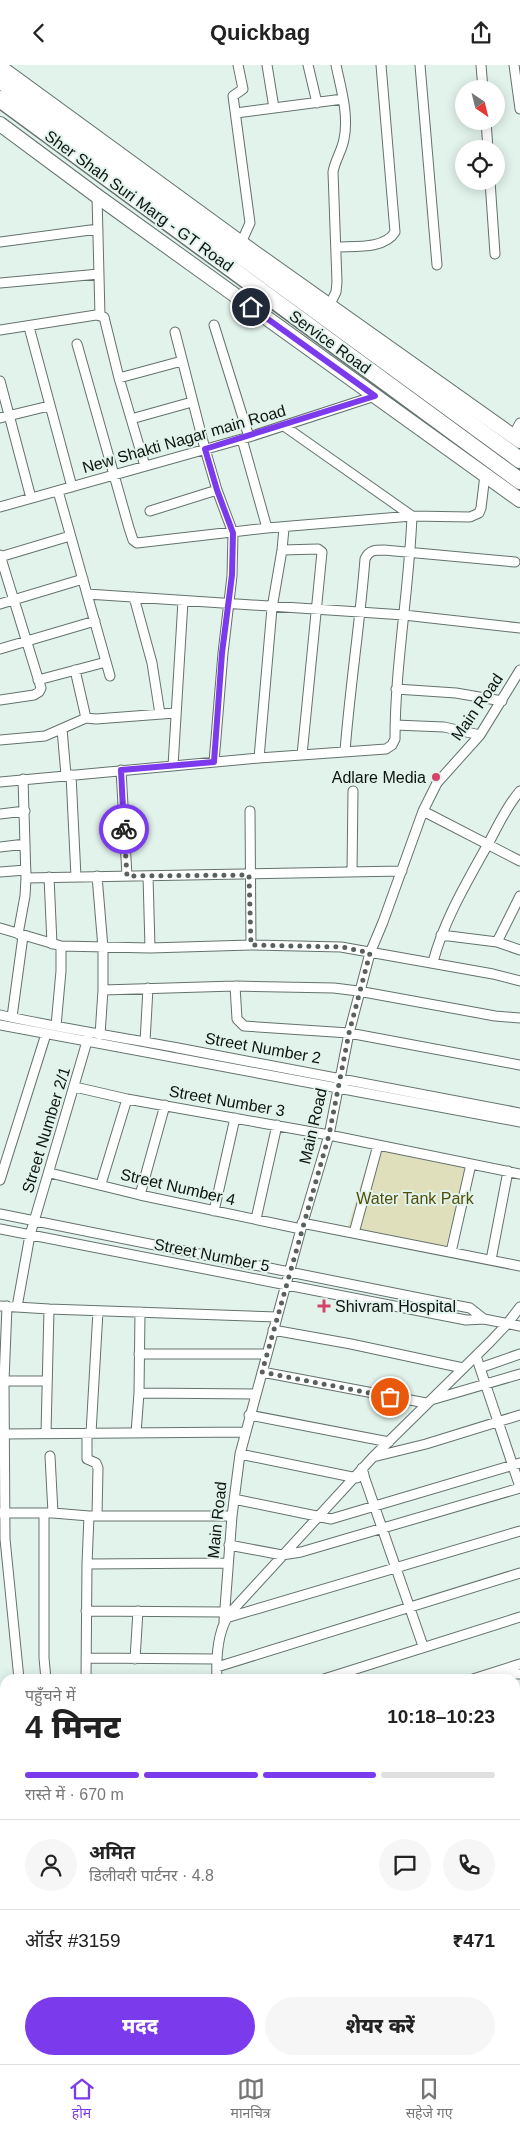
<!DOCTYPE html>
<html lang="hi">
<head>
<meta charset="utf-8">
<style>
	body { margin:0; font-family:Helvetica,"Noto Sans Devanagari",sans-serif; background:#f6f6f6; color:#222; height:100vh; display:flex; flex-direction:column; font-size:19px; white-space:nowrap }
	* { box-sizing:border-box; margin:0 }
	p { font-size:16px; color:#767676 }
	.icon { flex:none; width:28px; height:28px; fill:none; stroke:currentColor; stroke-width:2; stroke-linecap:round; stroke-linejoin:round }
	.map { position:relative; flex:1; overflow:hidden }
	.side { position:absolute; left:0px; top:1609px; width:520px; height:391px; display:flex; flex-direction:column; background:#fff; border-radius:15px 15px 0 0; box-shadow:0 2px 12px #0003 }
	.side>* { flex:none }
	.needle { width:32px; rotate:145deg }
	.fabs { position:absolute; left:455px; top:15px; display:grid; gap:10px }
	.fabs a { display:grid; place-items:center; width:50px; height:50px; border-radius:50%; background:#fff; box-shadow:0 2px 12px #0003; font-size:25px }
	.pin { position:absolute; display:grid; place-items:center; width:42px; height:42px; color:#fff; margin:-21px; border:2px solid #fff; border-radius:50%; box-shadow:0 1px 5px #0007 }
	.courier { position:absolute; display:grid; place-items:center; width:50px; height:50px; margin:-25px; border:4px solid #7c3aed; border-radius:50%; background:#fff; color:#222; box-shadow:0 1px 6px #0007 }
	.summary em { font-style:normal; font-weight:800 }
	.summary div { display:flex; flex-direction:column-reverse }
	.summary { display:flex; align-items:center; justify-content:space-between; height:85px; padding:0 25px }
	h1 { font-size:32px; font-weight:800; line-height:38px }
	.bar { display:grid; grid-template-columns:repeat(4,1fr); gap:8px 5px; align-content:center; height:60px; padding:0 25px }
	.bar i { height:6px; border-radius:4px; background:#e0e0e0 }
	.bar .current { background:#7c3aed }
	.bar p { grid-column:span 4 }
	.line { display:flex; align-items:center; gap:12px; padding:0 25px; border-top:1px solid #e0e0e0 }
	.line div { flex:1 }
	.round { display:grid; place-items:center; flex:none; width:52px; height:52px; border-radius:26px; background:#f6f6f6 }
	.cta { display:flex; gap:10px; margin-top:auto; padding:10px 25px }
	.cta a { flex:1; height:58px; border-radius:30px; background:#7c3aed; color:#fff; font-size:20px; font-weight:800; line-height:58px; text-align:center }
	.cta a+a { background:#f6f6f6; color:#222 }
	header { display:flex; justify-content:space-between; align-items:center; height:65px; padding:0 25px; background:#fff; font-size:22px; font-weight:800 }
	.tab-bar { display:flex; justify-content:space-around; align-items:center; height:70px; border-top:1px solid #e0e0e0; background:#fff; font-size:14px; color:#767676 }
	.tab-bar a { display:grid; justify-items:center; gap:2px }
	.tab-bar .current { color:#7c3aed }
	.map>svg:first-child { display:block }
</style>
</head>
<body>
<header><svg class="icon" aria-label="back" viewBox="0 0 24 24"><path d="M15 5l-7 7 7 7"/></svg>Quickbag<svg class="icon" aria-label="share" viewBox="0 0 24 24"><path d="M12 15V3M7 8l5-5 5 5M5 13v7h14v-7"/></svg></header>
<div class="map">
<svg width="520" height="1999" viewBox="0 0 520 1999">
	<rect width="100%" height="100%" fill="#e2f3ec"/>
	<path fill="#e0dfbc" d="M372,1083l72,14 22,6 -20,79 -98,-20z"/>
	<g fill="none" stroke-linecap="round" stroke-linejoin="round">
		<defs>
			<path id="street" d="M238,0l5,24 -10,7 17,127 -9,20
				M267,0l7,43
				M308,0l9,38
				M420,0l17,200
				M481,0l2,24
				M514,0l6,44
				M236,48l107,-14
				M486,56l2,28
				M490,116l5,73
				M97,131l3,120
				M0,177l98,-13
				M337,182c18,-1 48,2 58,-15l-14,-167
				M0,218l99,-9
				M329,241l7,-14 1,-10 -4,-110c2,-12 9,-21 11,-33 5,-24 -3,-50 -8,-74
				M214,260l35,112
				M29,262l43,160
				M0,265l96,-15 8,2 15,61 26,88
				M175,267l30,117 12,41 16,43 -1,43 -9,77 -9,109
				M77,279l52,184 4,12 4,3 130,-15 145,-12 58,1 9,-4 2,-5 4,-33
				M119,313l63,-17
				M0,316l31,117
				M0,353l49,-12
				M131,354l61,-17
				M513,371l7,-13
				M242,374l25,89
				M58,426l52,185
				M0,442l249,-70 126,-41
				M150,446l67,-21
				M282,485l36,-1 4,3 -20,203
				M0,490l41,133 -2,4 -5,3 -34,5
				M0,492l70,-21
				M87,529l317,21 116,13
				M134,532l18,66 8,51
				M0,539l83,-25
				M0,584l95,-28
				M75,605l11,48
				M38,615l68,-18
				M396,624l60,4 46,8
				M395,660l49,2 36,8
				M62,664l4,46
				M0,675l45,-4 41,-18 10,1 79,-6
				M345,686c5,-64 15,-128 20,-192 4,-9 10,-9 19,-9l131,12
				M259,693l13,-150 10,-58 2,-22
				M173,701l10,-165
				M121,705l6,106
				M71,710l5,102
				M0,717l259,-24 127,-9 6,-4 3,-6c0,-74 14,-148 17,-223l-128,-90
				M250,746l1,134
				M423,746l97,50
				M0,749l25,-3
				M0,782l25,-3
				M0,807l26,-2
				M352,807l1,-81
				M97,811l6,72v42
				M148,811l2,72
				M49,812l3,67
				M26,813l376,-7
				M0,863l61,18 89,2 101,-3 90,2 152,27 27,7
				M18,869l7,-38 1,-18 -3,-99
				M441,870l56,7 23,8
				M497,877l23,-46
				M433,897c11,-42 34,-80 55,-118 10,-18 18,-37 32,-53
				M235,921l2,33 7,7 105,7 171,32
				M0,950c59,13 119,22 178,33 114,21 228,43 342,65
				M12,952l11,-81
				M0,960l520,97
				M56,961l5,-55v-25
				M100,970l3,-45 132,-4 99,2 24,3 137,25 25,2
				M145,977l3,-54
				M75,1022l52,12 202,36 191,39
				M50,1108l90,22 161,34
				M0,1115l46,-146
				M101,1119l26,-85
				M140,1130l25,-90
				M214,1146l21,-93
				M0,1149l434,87 36,7 14,11
				M256,1154l21,-94
				M302,1158l218,43
				M0,1164l466,91 18,-1 36,7
				M354,1168l24,-88
				M451,1187l20,-88
				M491,1195l17,-89
				M0,1241l49,3
				M7,1241l-3,75 1,158 14,140
				M17,1242l13,-72 58,-197
				M140,1247l-1,81 117,1
				M273,1265l78,14 112,24
				M139,1289h128
				M476,1291l44,131
				M480,1303l40,-14
				M262,1307l164,31
				M0,1316h46
				M431,1335l89,-26
				M249,1350l140,27
				M46,1368l3,-124 228,8
				M87,1368v26l9,4 2,5 -1,48
				M91,1368l7,-122
				M136,1368l3,-40
				M4,1369l241,-2
				M240,1389l117,24
				M50,1391l3,57
				M373,1392l53,-13 94,-29
				M362,1403l3,11 58,167
				M234,1434l97,20 189,-56
				M0,1448h53l36,3h143
				M44,1449v144l2,21
				M229,1480l53,10 19,-3 219,-64
				M87,1499l140,-1
				M86,1546l137,1
				M226,1553l294,-87
				M224,1556l8,-105 8,-62 61,-225 28,-94 20,-102 21,-80 13,-31 40,-111 14,-28 43,-48 40,-65
				M86,1593l131,1
				M135,1594l3,-48
				M217,1602l303,-94
				M500,1609h20
				M86,1614l1,-115 2,-48
				M217,1614c-1,-22 0,-48 13,-66l143,-156 117,-115 17,-18 13,-17
				M324,1614l196,-62
				M473,1614l47,-15
				M515,1651h5
				M515,1690h5
				M0,1717l5,10
				M515,1732h5
				M515,1776h5
				M0,1806l5,9
				M515,1820h5
				M515,1859h5
				M0,1897l5,8
				M515,1902h5
				M515,1942h5
				M0,1978l5,7
				M515,1979h5
				M12,1995l3,4
				M64,1995l3,4
				M236,1995l1,4"/>
			<path id="primary" d="M0,2l241,176 279,198
				M0,59l97,72 423,304"/>
			<path id="highway" d="M0,15l520,380
				M0,34l520,382"/>
		</defs>
		<use href="#street" stroke="#64726d" stroke-width="11"/>
		<use href="#primary" stroke="#64726d" stroke-width="16"/>
		<use href="#highway" stroke="#64726d" stroke-width="19"/>
		<use href="#street" stroke="#fff" stroke-width="9"/>
		<use href="#primary" stroke="#fff" stroke-width="14"/>
		<use href="#highway" stroke="#fff" stroke-width="16"/>
	</g>
	<g fill="none" stroke-linecap="round" stroke-linejoin="round">
		<path stroke="#58615e" stroke-width="5" stroke-dasharray="0 9" d="M124,764l3,47 122,-1 2,70 91,2 28,6 -21,80 -20,102 -67,237 128,25"/>
		<path stroke="#7c3aed" stroke-width="6" d="M124,764l-3,-59 93,-8 8,-109 10,-78 1,-42 -16,-43 -12,-41 170,-53 -124,-89"/>
	</g>
	<g fill="#d44468" stroke="#e2f3ec" stroke-width="2">
		<circle cx="436" cy="712" r="5"/>
		<path d="M321.5 1233.5h5v5h5v5h-5v5h-5v-5h-5v-5h5z"/>
	</g>
	<g text-anchor="middle" dominant-baseline="central" stroke-width="4" stroke-linejoin="round" paint-order="stroke">
		<g font-size="16" fill="#0d1311" stroke="#e2f3ec">
			<text transform="translate(139 136) rotate(36)">Sher Shah Suri Marg - GT Road</text>
			<text transform="translate(330 277) rotate(36)">Service Road</text>
			<text transform="translate(184 374) rotate(-16)">New Shakti Nagar main Road</text>
			<text transform="translate(477 642) rotate(-55)">Main Road</text>
			<text transform="translate(263 983) rotate(10)">Street Number 2</text>
			<text transform="translate(227 1036) rotate(10)">Street Number 3</text>
			<text transform="translate(313 1061) rotate(-77)">Main Road</text>
			<text transform="translate(46 1065) rotate(-73)">Street Number 2/1</text>
			<text transform="translate(178 1122) rotate(13)">Street Number 4</text>
			<text transform="translate(212 1190) rotate(11)">Street Number 5</text>
			<text transform="translate(217 1455) rotate(-84)">Main Road</text>
		</g>
		<g font-size="16" fill="#0d1311" stroke="#e2f3ec" text-anchor="end">
			<text x="426" y="712">Adlare Media</text>
			<text x="335" y="1241" text-anchor="start">Shivram Hospital</text>
		</g>
		<g font-size="16" fill="#524e09" stroke="#e2f3ec">
			<text x="415" y="1133">Water Tank Park</text>
		</g>
	</g>
</svg>
<div class="fabs">
<a><svg class="needle" viewBox="-14 -14 28 28"><path d="M0-13l5 13h-10z" fill="#e53935"/><path d="M0 13l5-13h-10z" fill="#767676"/></svg></a>
<a><svg class="icon" aria-label="locate" viewBox="0 0 24 24"><circle cx="12" cy="12" r="6"/><path d="M12 2v4M12 18v4M2 12h4M18 12h4"/></svg></a>
</div>
<div class="pin" style="left:390px;top:1332px;background:#ea580c"><svg class="icon" aria-label="bag" viewBox="0 0 24 24"><path d="M5 8h14l-1 12H6zM9 8a3 3 0 0 1 6 0"/></svg></div>
<div class="pin" style="left:251px;top:242px;background:#1f2937"><svg class="icon" aria-label="home" viewBox="0 0 24 24"><path d="M3 11l9-7 9 7M6 9v11h12V9"/></svg></div>
<div class="courier" style="left:124px;top:764px"><svg class="icon" aria-label="bike" viewBox="0 0 24 24"><circle cx="6" cy="16" r="4"/><circle cx="18" cy="16" r="4"/><path d="M6 16l4-8h5l3 8M10 8l3 8H6M13 5h3"/></svg></div>
<section class="side">
<div class="summary"><div><h1>4 मिनट</h1><p>पहुँचने में</p></div><em>10:18–10:23</em></div>
<div class="bar"><i class="current"></i><i class="current"></i><i class="current"></i><i></i><p>रास्ते में · 670 m</p></div>
<div class="line" style="height:90px"><a class="round"><svg class="icon" aria-label="person" viewBox="0 0 24 24"><circle cx="12" cy="8" r="4"/><path d="M4 21q1-7 8-7t8 7"/></svg></a><div><b>अमित</b><p>डिलीवरी पार्टनर · 4.8</p></div><a class="round"><svg class="icon" aria-label="chat" viewBox="0 0 24 24"><path d="M4 5h16v11H9l-5 4z"/></svg></a><a class="round"><svg class="icon" aria-label="phone" viewBox="0 0 24 24"><path d="M5 4h4l2 5-3 2q2 4 5 5l2-3 5 2v4C11 20 4 13 5 4z"/></svg></a></div>
<div class="line" style="height:65px"><div>ऑर्डर #3159</div><b>₹471</b></div>
<div class="cta"><a>मदद</a><a>शेयर करें</a></div>
</section>
</div>
<nav class="tab-bar">
<a class="current"><svg class="icon" aria-label="home" viewBox="0 0 24 24"><path d="M3 11l9-7 9 7M6 9v11h12V9"/></svg>होम</a>
<a><svg class="icon" aria-label="map" viewBox="0 0 24 24"><path d="M3 6l6-2 6 2 6-2v14l-6 2-6-2-6 2zM9 4v14M15 6v14"/></svg>मानचित्र</a>
<a><svg class="icon" aria-label="saved" viewBox="0 0 24 24"><path d="M7 4h10v16l-5-4-5 4z"/></svg>सहेजे गए</a>
</nav>
</body>
</html>
